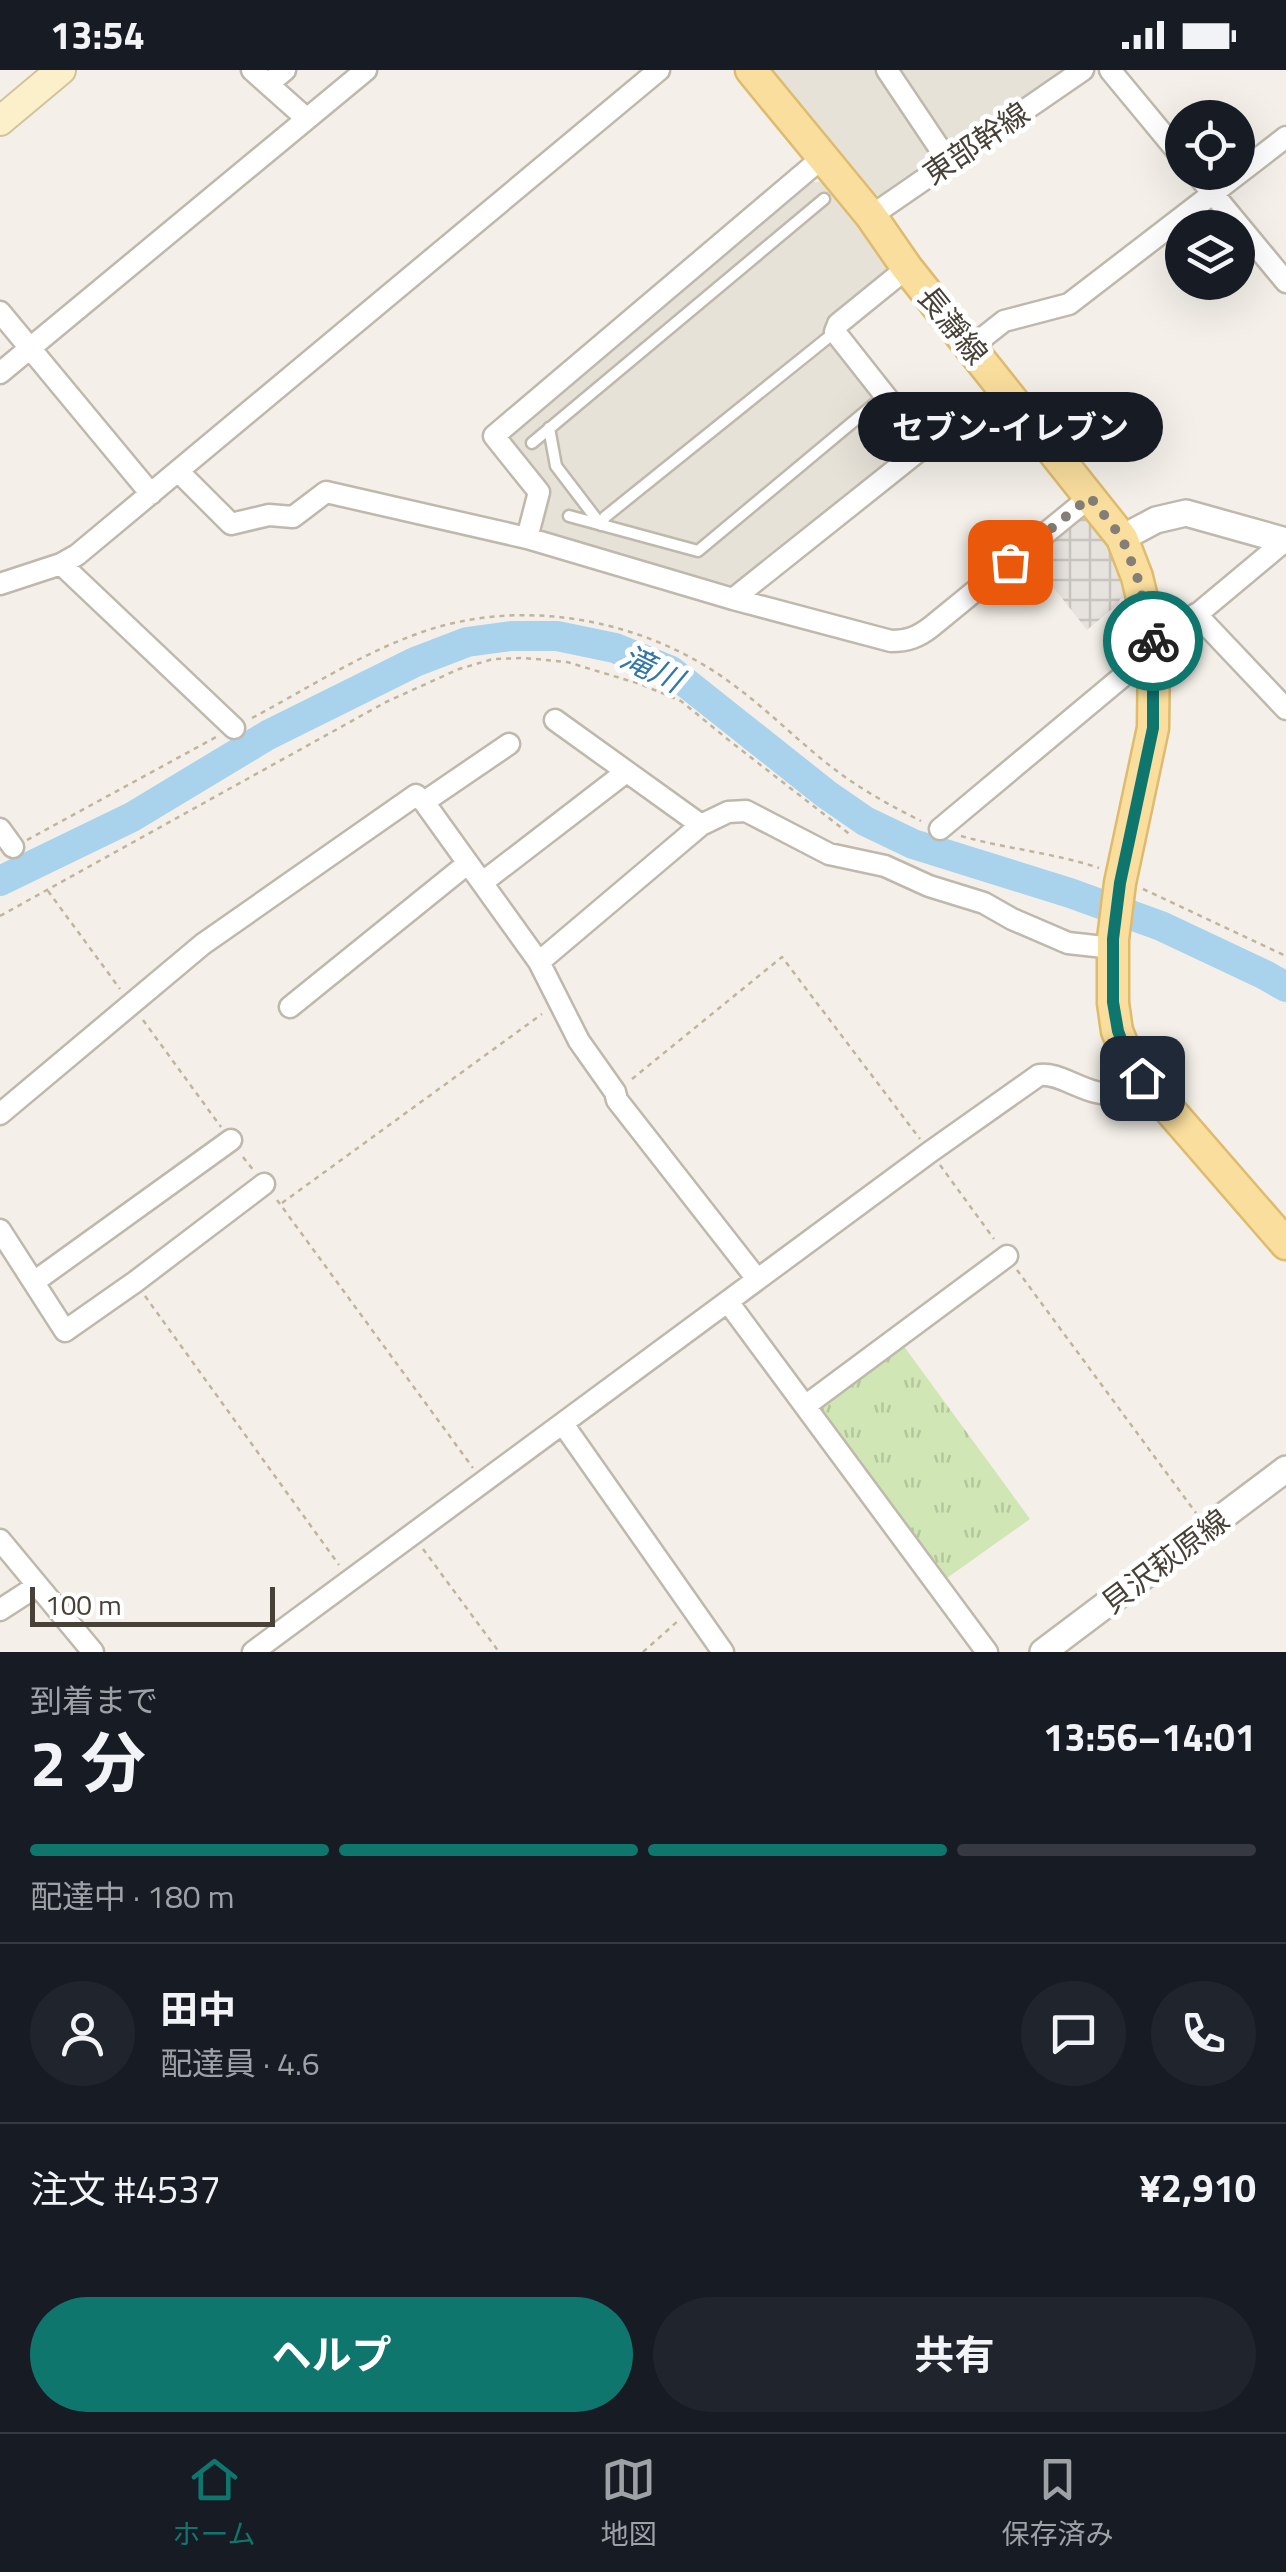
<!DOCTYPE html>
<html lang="ja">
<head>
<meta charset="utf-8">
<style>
	body { margin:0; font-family:"Titillium Web","Noto Sans JP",sans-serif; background:#20242c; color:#f1f3f6; height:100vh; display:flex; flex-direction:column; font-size:38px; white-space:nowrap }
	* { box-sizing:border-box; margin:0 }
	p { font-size:32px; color:#9ea1a6 }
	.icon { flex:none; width:55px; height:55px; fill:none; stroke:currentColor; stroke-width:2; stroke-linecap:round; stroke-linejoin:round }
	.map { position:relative; height:1582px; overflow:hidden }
	.details { display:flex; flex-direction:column; background:#171b24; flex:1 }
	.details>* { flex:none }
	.fabs { position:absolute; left:1165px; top:30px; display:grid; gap:20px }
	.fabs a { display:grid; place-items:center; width:90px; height:90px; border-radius:50%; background:#171b24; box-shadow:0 10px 40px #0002; font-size:50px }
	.scale { position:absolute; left:30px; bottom:25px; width:245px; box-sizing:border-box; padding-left:10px; border:5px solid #474138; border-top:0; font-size:28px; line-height:35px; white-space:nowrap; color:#474138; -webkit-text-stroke:8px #fff; paint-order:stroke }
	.pin { position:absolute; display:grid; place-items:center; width:85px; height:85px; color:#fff; margin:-42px; border-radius:20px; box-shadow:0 5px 15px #0006 }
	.courier { position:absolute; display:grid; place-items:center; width:100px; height:100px; margin:-50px; border:8px solid #0f766e; border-radius:50%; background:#fff; color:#222; box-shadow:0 2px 12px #0007 }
	.bubble { position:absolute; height:70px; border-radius:35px; background:#171b24; box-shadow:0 10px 40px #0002; font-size:32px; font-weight:700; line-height:70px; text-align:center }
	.headline em { font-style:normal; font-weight:700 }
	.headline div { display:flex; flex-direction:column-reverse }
	.headline { display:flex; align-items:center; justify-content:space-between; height:170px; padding:0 30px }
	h1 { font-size:65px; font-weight:700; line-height:75px }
	.bar { display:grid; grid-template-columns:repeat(4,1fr); gap:15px 10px; align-content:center; height:120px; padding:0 30px }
	.bar i { height:12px; border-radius:8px; background:#363941 }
	.bar .selected { background:#0f766e }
	.bar p { grid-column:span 4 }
	.line { display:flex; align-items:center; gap:25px; padding:0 30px; border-top:2px solid #363941 }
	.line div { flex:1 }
	.round { display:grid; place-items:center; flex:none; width:105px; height:105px; border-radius:52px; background:#20242c }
	.primary-button { display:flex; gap:20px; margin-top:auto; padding:20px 30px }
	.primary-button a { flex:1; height:115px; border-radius:60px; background:#0f766e; color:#fff; font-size:40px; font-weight:700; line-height:115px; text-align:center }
	.primary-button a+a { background:#20242c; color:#f1f3f6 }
	.status { display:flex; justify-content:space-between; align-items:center; height:70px; padding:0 50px; background:#171b24; direction:ltr }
	.status svg { height:28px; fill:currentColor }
	.tabs { display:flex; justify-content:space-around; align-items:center; height:140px; border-top:2px solid #363941; background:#171b24; font-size:28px; color:#9ea1a6 }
	.tabs a { display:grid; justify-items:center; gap:5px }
	.tabs .selected { color:#0f766e }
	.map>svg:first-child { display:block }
</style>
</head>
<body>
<div class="status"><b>13:54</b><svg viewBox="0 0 49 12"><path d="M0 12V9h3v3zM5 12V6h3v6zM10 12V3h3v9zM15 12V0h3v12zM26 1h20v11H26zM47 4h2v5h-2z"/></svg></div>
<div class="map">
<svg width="1286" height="1582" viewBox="0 0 1286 1582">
	<defs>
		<pattern id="industrial-grid" width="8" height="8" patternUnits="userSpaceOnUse" patternTransform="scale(2.5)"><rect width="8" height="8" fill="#e6e2de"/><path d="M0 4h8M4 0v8" fill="none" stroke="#c7c3bf"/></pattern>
		<pattern id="park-tufts" width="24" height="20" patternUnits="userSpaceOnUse" patternTransform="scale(2.5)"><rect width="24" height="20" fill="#d0e6b4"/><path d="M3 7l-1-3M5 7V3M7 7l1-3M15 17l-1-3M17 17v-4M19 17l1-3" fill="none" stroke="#b4c69c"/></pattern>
	</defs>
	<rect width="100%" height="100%" fill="#f4f0e9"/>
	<path fill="#e7e2d8" d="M771,0h298l-182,126 -16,-1z
		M807,112h21l57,76 1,13 -61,49v14l85,104 -2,10 -173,138 -191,-52 -6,-8 10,-34 -40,-52v-10z"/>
	<path fill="url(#industrial-grid)" d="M1080,445h10l19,27 22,54 -11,3 -2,5 -31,26 -56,-71z"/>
	<path fill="url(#park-tufts)" d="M903,1275l127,174 -83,59 -125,-169 -1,-4z"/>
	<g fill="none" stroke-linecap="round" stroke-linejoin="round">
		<path stroke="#a9d2ed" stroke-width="30" d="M0,811l132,-64 136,-82 147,-73 52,-20 44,-6h46l58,12 56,23 155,123 39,27 48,23 157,49 91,33 104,49 21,12"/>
		<defs>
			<path id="service" d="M549,358l7,38 45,59 4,-8 230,-185
				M532,373l292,-244
				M569,446l129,35 186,-155"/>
			<path id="minor" d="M252,0l55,49
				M887,0l61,91
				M1110,0l72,87
				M268,14l17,-14
				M1195,102l91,110
				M871,146l212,-146
				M0,242l151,182
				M971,277l33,-26 65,-17 217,-167
				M0,303l366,-303
				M178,401l53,53 38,-9 24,2 33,-25 201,46 206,61 158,42c17,0 27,-4 40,-14l159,-130
				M527,468l12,-46 -45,-56 328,-278
				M61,494l173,164
				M0,514l61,-20 16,-9 582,-485
				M733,529l192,-153 -90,-114 3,-8 69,-56
				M1196,544l90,95
				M555,650l146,105
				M424,732l85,-58
				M0,759l13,18
				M940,759l346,-289
				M483,812l143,-110
				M539,892l162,-137 27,-13 18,-1 83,43 56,12 44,20 55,17 28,16 56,24 45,5
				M290,937l177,-143
				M0,1044l203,-170 213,-149 8,7 115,160 40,79 36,51 2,8 140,179
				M0,1160l65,101 70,-49 129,-98
				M34,1212l197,-142
				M728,1232l259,350
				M805,1336l202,-150
				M563,1354l160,228
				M0,1470l93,112
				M0,1540l37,-24
				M253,1582l677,-500 109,-77c23,-4 52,26 81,17 7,-2 16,-10 22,-14"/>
			<path id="tertiary" d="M1122,468l34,-18 30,-7 100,28
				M1043,1582l243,-183"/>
			<path id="secondary" d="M0,51l61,-51"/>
			<path id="primary" d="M751,0l120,146 36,52 215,270 15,39 17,71 -1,80 -33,155 -7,56v64l4,28 10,24 15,23 144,166"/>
		</defs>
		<use href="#service" stroke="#bfb8ac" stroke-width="15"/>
		<use href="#minor" stroke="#bfb8ac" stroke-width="25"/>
		<use href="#tertiary" stroke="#bfb8ac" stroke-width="30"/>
		<use href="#secondary" stroke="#d1c39b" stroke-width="32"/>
		<use href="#primary" stroke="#debb6d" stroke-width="35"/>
		<path stroke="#c0b49e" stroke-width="2.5" stroke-dasharray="5 5" stroke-linecap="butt" d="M252,648c53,-28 105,-62 162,-83 104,-40 229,-17 317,48 33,24 62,53 93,78 29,24 63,43 97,60
			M961,766c46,13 94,17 138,32
			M27,770l191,-104
			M1143,819l143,67
			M48,821l72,98
			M0,846l386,-214 73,-33 34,-10 31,-1 43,4 73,22 41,17 50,41 121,94
			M143,950l78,107
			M632,1009l150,-122 138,182
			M243,1087l11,14
			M940,1095l54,74
			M277,1130l196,268
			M282,1133l260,-189
			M1017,1200l179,243
			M145,1226l194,269
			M423,1479l76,103
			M643,1582l36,-32"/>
		<use href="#service" stroke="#fff" stroke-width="10"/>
		<use href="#minor" stroke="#fff" stroke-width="20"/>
		<use href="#tertiary" stroke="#fff" stroke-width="25"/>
		<use href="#secondary" stroke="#fcf0cb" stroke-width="28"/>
		<use href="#primary" stroke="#f9de9d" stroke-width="30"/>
	</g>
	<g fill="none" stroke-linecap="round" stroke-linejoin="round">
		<path stroke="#847e76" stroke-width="10" stroke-dasharray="0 18" d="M1010,492l80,-65 32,41 15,38 16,65"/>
		<path stroke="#0f766e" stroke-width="12" d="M1142,1008l-15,-23 -9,-24 -5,-29v-63l7,-56 33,-155v-87"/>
	</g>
	<g text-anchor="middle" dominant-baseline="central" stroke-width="10" stroke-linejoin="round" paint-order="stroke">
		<g font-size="30" fill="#474138" stroke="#fff">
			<text transform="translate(976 73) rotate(-34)">東部幹線</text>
			<text transform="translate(953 255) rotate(51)">長瀞線</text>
			<text transform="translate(1165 1491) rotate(-37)">貝沢萩原線</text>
		</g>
		<g font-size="32" font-style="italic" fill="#3378a7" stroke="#fff">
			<text transform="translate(652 598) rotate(26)">滝川</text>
		</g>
	</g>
</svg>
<div class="fabs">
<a><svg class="icon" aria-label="locate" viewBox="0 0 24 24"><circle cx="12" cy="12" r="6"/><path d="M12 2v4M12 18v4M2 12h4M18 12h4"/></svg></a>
<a><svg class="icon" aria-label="layers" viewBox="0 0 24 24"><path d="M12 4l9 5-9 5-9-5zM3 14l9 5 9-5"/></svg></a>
</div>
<div class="scale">100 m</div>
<div class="pin" style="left:1010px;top:492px;background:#ea580c"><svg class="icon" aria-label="bag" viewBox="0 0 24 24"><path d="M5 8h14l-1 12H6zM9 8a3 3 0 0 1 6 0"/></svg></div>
<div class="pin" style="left:1142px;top:1008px;background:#1f2937"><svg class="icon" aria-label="home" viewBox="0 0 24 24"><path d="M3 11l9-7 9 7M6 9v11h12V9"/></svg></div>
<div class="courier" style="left:1153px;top:571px"><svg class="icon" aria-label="bike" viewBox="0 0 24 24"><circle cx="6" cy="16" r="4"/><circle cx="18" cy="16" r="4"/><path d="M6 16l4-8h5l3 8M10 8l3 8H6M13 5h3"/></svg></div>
<div class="bubble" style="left:858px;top:322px;width:305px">セブン-イレブン</div>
</div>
<section class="details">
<div class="headline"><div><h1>2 分</h1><p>到着まで</p></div><em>13:56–14:01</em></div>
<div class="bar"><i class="selected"></i><i class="selected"></i><i class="selected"></i><i></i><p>配達中 · 180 m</p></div>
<div class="line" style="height:180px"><a class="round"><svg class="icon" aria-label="person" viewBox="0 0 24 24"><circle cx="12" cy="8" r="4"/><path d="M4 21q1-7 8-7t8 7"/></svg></a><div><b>田中</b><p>配達員 · 4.6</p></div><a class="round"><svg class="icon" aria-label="chat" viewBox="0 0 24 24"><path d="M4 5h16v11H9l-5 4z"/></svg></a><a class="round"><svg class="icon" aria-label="phone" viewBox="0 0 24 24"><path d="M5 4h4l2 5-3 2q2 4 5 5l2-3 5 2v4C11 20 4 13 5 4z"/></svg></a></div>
<div class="line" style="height:130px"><div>注文 #4537</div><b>¥2,910</b></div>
<div class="primary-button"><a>ヘルプ</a><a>共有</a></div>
</section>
<nav class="tabs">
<a class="selected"><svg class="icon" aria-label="home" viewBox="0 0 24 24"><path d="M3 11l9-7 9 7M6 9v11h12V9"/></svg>ホーム</a>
<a><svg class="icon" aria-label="map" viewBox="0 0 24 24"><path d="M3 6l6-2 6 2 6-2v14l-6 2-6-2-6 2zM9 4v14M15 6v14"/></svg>地図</a>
<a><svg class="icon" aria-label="saved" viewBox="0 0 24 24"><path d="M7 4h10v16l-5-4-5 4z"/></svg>保存済み</a>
</nav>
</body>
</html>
